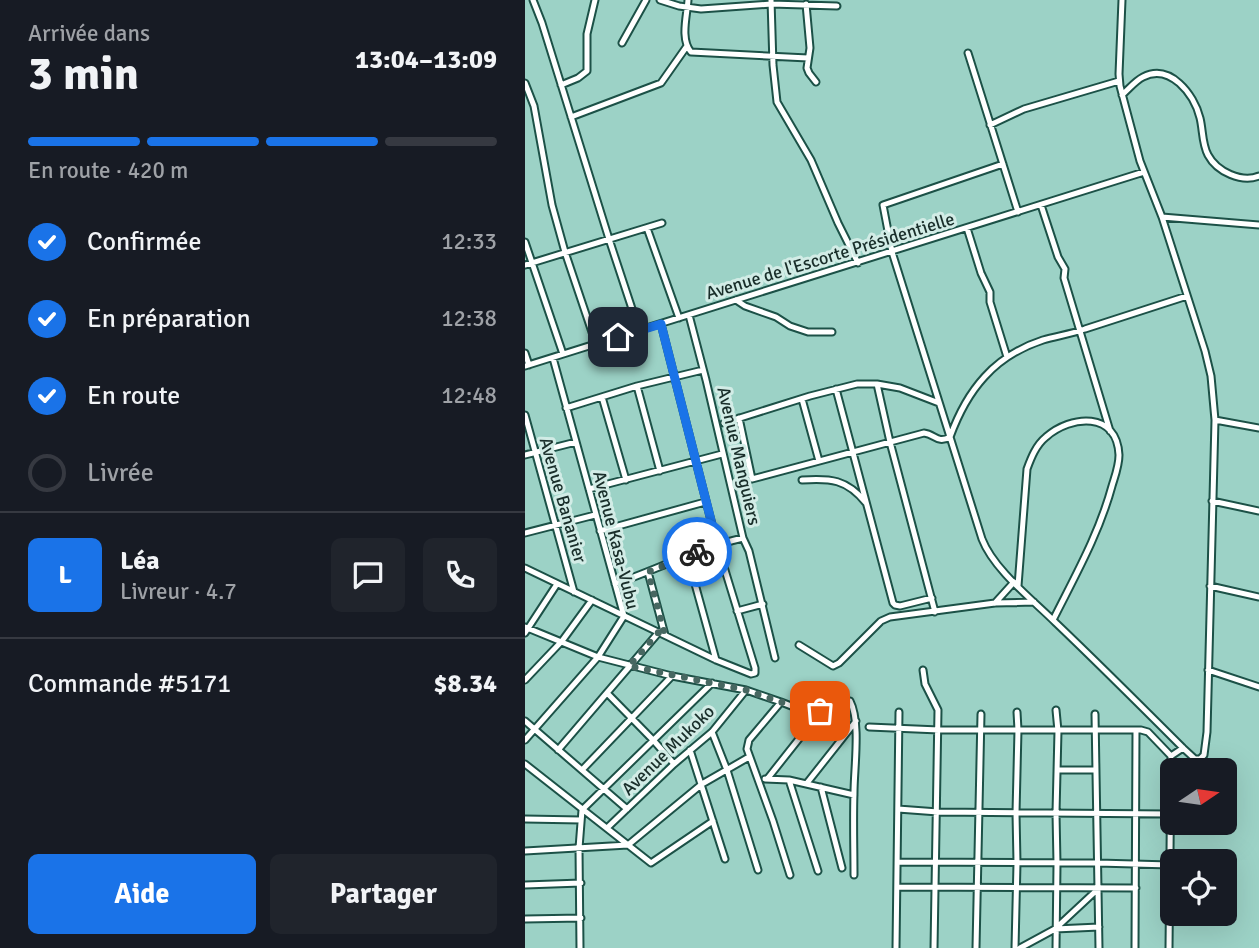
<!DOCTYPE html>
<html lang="fr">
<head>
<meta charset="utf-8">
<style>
	body { margin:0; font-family:Signika,sans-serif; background:#20242c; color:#f1f3f6; height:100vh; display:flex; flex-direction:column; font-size:26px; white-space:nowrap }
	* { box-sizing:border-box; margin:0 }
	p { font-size:23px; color:#9ea1a6 }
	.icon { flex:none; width:38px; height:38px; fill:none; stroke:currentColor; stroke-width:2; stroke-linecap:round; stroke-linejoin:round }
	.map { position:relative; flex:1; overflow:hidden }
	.drawer { display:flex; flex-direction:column; background:#171b24; width:525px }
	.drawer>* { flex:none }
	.needle { width:46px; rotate:77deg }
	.tools { position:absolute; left:635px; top:758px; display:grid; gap:14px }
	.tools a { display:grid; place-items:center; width:77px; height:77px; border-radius:10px; background:#171b24; box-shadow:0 7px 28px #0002; font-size:35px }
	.pin { position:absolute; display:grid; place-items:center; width:60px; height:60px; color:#fff; margin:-30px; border-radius:14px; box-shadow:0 4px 10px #0006 }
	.courier { position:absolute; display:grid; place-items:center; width:70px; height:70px; margin:-35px; border:5px solid #1a73e8; border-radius:50%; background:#fff; color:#222; box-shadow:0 2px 9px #0007 }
	.headline em { font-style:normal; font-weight:700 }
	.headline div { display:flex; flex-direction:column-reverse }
	.headline { display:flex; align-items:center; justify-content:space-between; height:119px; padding:0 28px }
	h1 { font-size:46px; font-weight:700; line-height:52px }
	.bar { display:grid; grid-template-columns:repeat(4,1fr); gap:10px 7px; align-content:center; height:84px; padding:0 28px }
	.bar i { height:9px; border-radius:5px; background:#363941 }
	.bar .on { background:#1a73e8 }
	.bar p { grid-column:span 4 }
	.line { display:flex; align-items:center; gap:18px; padding:0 28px; border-top:2px solid #363941 }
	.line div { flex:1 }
	.round { display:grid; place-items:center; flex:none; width:74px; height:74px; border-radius:10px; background:#20242c }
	ol { padding:0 28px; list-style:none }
	li { display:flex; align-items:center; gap:21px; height:77px }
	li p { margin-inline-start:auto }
	li .icon { padding:7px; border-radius:50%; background:#1a73e8; color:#fff; stroke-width:4 }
	li:last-child { color:#9ea1a6 }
	li i { width:38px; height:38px; border:4px solid #363941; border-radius:50% }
	.action { display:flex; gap:14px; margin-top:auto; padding:14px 28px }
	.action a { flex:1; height:80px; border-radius:10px; background:#1a73e8; color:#fff; font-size:28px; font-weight:700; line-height:80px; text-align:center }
	.action a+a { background:#20242c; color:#f1f3f6 }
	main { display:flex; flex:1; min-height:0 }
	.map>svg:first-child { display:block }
</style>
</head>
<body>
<main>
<section class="drawer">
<div class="headline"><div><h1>3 min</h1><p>Arrivée dans</p></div><em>13:04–13:09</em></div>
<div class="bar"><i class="on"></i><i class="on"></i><i class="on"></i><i></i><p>En route · 420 m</p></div>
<ol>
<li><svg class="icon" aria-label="check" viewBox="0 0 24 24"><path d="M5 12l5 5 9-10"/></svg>Confirmée<p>12:33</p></li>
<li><svg class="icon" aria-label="check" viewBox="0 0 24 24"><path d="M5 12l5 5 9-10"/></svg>En préparation<p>12:38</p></li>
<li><svg class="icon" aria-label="check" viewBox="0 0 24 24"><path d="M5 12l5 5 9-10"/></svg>En route<p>12:48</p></li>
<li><i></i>Livrée</li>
</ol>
<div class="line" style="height:126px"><b class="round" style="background:#1a73e8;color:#fff">L</b><div><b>Léa</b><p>Livreur · 4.7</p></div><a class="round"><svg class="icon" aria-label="chat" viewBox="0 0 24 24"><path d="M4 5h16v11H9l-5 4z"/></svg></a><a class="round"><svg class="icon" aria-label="phone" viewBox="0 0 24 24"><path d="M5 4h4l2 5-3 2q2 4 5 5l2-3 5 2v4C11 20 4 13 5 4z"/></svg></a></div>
<div class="line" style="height:91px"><div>Commande #5171</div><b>$8.34</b></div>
<div class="action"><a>Aide</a><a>Partager</a></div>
</section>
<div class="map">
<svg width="734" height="948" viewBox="0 0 734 948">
	<rect width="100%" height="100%" fill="#9cd2c6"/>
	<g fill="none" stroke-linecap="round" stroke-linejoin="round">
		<defs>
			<path id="minor" d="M8,0l9,23 67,216 30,91
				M135,0l19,6 22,3 70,-5 66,2
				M163,0c-1,16 -8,39 3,52l117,6
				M246,0l2,65 4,37 34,58 27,63 20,40
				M281,4l4,44 -3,20 2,5 7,9
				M97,43l24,-43
				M443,53l50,159
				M0,83l9,23 18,99 13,47 31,92
				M36,85l17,-7 9,-7v-37l8,-34
				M597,95c7,-6 13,-14 21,-18 27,-14 51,17 57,41 3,12 2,26 8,37 9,17 34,28 51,21
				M46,117l90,-34 26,-37
				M465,125l34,-16 95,-28
				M478,164l-120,41 9,47 90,287c12,31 51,61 74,84 43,41 85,83 127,125l12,11h5l4,-4 3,-23 8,-312 -4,-44 -6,-25 -43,-134 -22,-56 -20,-75 -1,-12 3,-74
				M516,205l17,52 7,12 -1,9 46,153
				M637,217l97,8
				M122,228l32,90
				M442,228l14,45 9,19v10l17,55
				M0,242l38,112
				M0,265l137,-42
				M211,300l9,6 31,11 14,9 18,6h24
				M164,315l17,65 37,158 6,13 26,107
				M0,353l4,12
				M0,366l619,-194
				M352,384l13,58 45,170
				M112,386l23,85
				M311,389l57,214 2,2 5,1 32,-8
				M77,397l24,83
				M277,399l17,62
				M41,408l71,-22 66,-16
				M0,415l49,177
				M214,418l13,61 172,-46c11,1 13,11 26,4 17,-47 44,-81 93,-97 14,-4 28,-6 42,-11 34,-11 68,-22 102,-33
				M690,420l44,8
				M199,423l86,-27 47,-12h20l23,4 39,15
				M0,455l51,-13
				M277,480c28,-2 45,-1 64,23
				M64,489l133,-35
				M687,501l47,10
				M75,531l105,-29
				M0,533l70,-18
				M162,555l29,105
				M0,568l191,92 35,14 4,-1v-5l-38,-124 -56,-220
				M123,572l17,63
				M90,584c43,-15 84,-36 128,-46
				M493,586l9,-117c4,-11 9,-24 19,-32 25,-22 71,-26 73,18 0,11 -4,21 -7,31 -13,48 -37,90 -59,134
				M685,586l49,11
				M470,603l19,-21
				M212,611l26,-7
				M0,627l73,30 74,19 74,14 35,12 36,14
				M0,633l32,-49
				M274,645l34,21 6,-3 42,-42 9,-4 105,-14 39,-1
				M398,670l2,14 13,26 -4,238
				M683,670l51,17
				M0,680l37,-39 30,-41
				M82,693l47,48 20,23
				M325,701c11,21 4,67 4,92 -1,27 0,55 0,82
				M256,702l-32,38 -2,9 26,72 17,54
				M570,714l4,234
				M0,721l102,88
				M344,727l70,3h202l7,2 23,24 12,-8
				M187,732l15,38 31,100
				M0,740l73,-83 26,-41 -71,-258
				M33,750l101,-118
				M165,750l35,109
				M0,764l126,99 62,-42
				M57,770l90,-94
				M532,770h39
				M243,778l49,-62 10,-14 3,-2
				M240,779l24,1 65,15
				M264,780l29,91
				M282,783l49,-62
				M296,787l21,81
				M373,809l40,3 231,2
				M0,819l56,1
				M82,828l67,-64 38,-32 34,-42
				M0,851l103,-6 74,-61 47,-27
				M373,862l200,1 72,2
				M0,885l56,-2
				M373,887l238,1
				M0,919l56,-1
				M530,929l44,-2
				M55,948l-1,-100 3,-38 130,-127
				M371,948l3,-236
				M451,948l5,-234
				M490,948l2,-85 -1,-50 2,-83 -1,-18
				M495,948l35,-19 43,-40
				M531,948l1,-84 -1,-51 2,-82 -2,-21
				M610,948l1,-218
				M644,948l2,-192"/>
		</defs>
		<use href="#minor" stroke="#1c5147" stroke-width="9"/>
		<use href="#minor" stroke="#fff" stroke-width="5"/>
	</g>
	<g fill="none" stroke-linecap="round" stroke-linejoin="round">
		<path stroke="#476761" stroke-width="7" stroke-dasharray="0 12.6" d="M172,552l-49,20 17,63 -6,-3 -30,34 117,24 35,12 36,14 3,-5"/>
		<path stroke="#1a73e8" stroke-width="9" d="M93,337l43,-13 56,220 -20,8"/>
	</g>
	<g text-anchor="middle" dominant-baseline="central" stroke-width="6" stroke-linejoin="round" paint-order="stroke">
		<g font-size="18" fill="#192e2a" stroke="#d2ece6">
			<text transform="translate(305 256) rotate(-17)">Avenue de l'Escorte Présidentielle</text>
			<text transform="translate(214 456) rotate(77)">Avenue Manguiers</text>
			<text transform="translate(38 500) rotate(74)">Avenue Bananier</text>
			<text transform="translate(91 540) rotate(76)">Avenue Kasa-Vubu</text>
			<text transform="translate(143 750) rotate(-44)">Avenue Mukoko</text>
		</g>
	</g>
</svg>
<div class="tools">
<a><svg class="needle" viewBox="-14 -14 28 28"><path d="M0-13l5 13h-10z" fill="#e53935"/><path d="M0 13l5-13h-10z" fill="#9ea1a6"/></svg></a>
<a><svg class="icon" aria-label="locate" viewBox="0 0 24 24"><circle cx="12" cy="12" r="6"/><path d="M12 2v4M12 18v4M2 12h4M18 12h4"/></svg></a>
</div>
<div class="pin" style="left:295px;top:711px;background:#ea580c"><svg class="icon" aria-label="bag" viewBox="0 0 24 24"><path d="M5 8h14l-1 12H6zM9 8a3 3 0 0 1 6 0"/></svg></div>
<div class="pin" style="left:93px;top:337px;background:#1f2937"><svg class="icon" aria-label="home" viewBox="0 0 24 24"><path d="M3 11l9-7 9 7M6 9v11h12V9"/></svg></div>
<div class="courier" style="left:172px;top:552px"><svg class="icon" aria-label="bike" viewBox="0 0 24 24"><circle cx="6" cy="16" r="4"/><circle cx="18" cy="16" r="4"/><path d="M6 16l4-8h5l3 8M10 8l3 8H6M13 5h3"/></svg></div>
</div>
</main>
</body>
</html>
